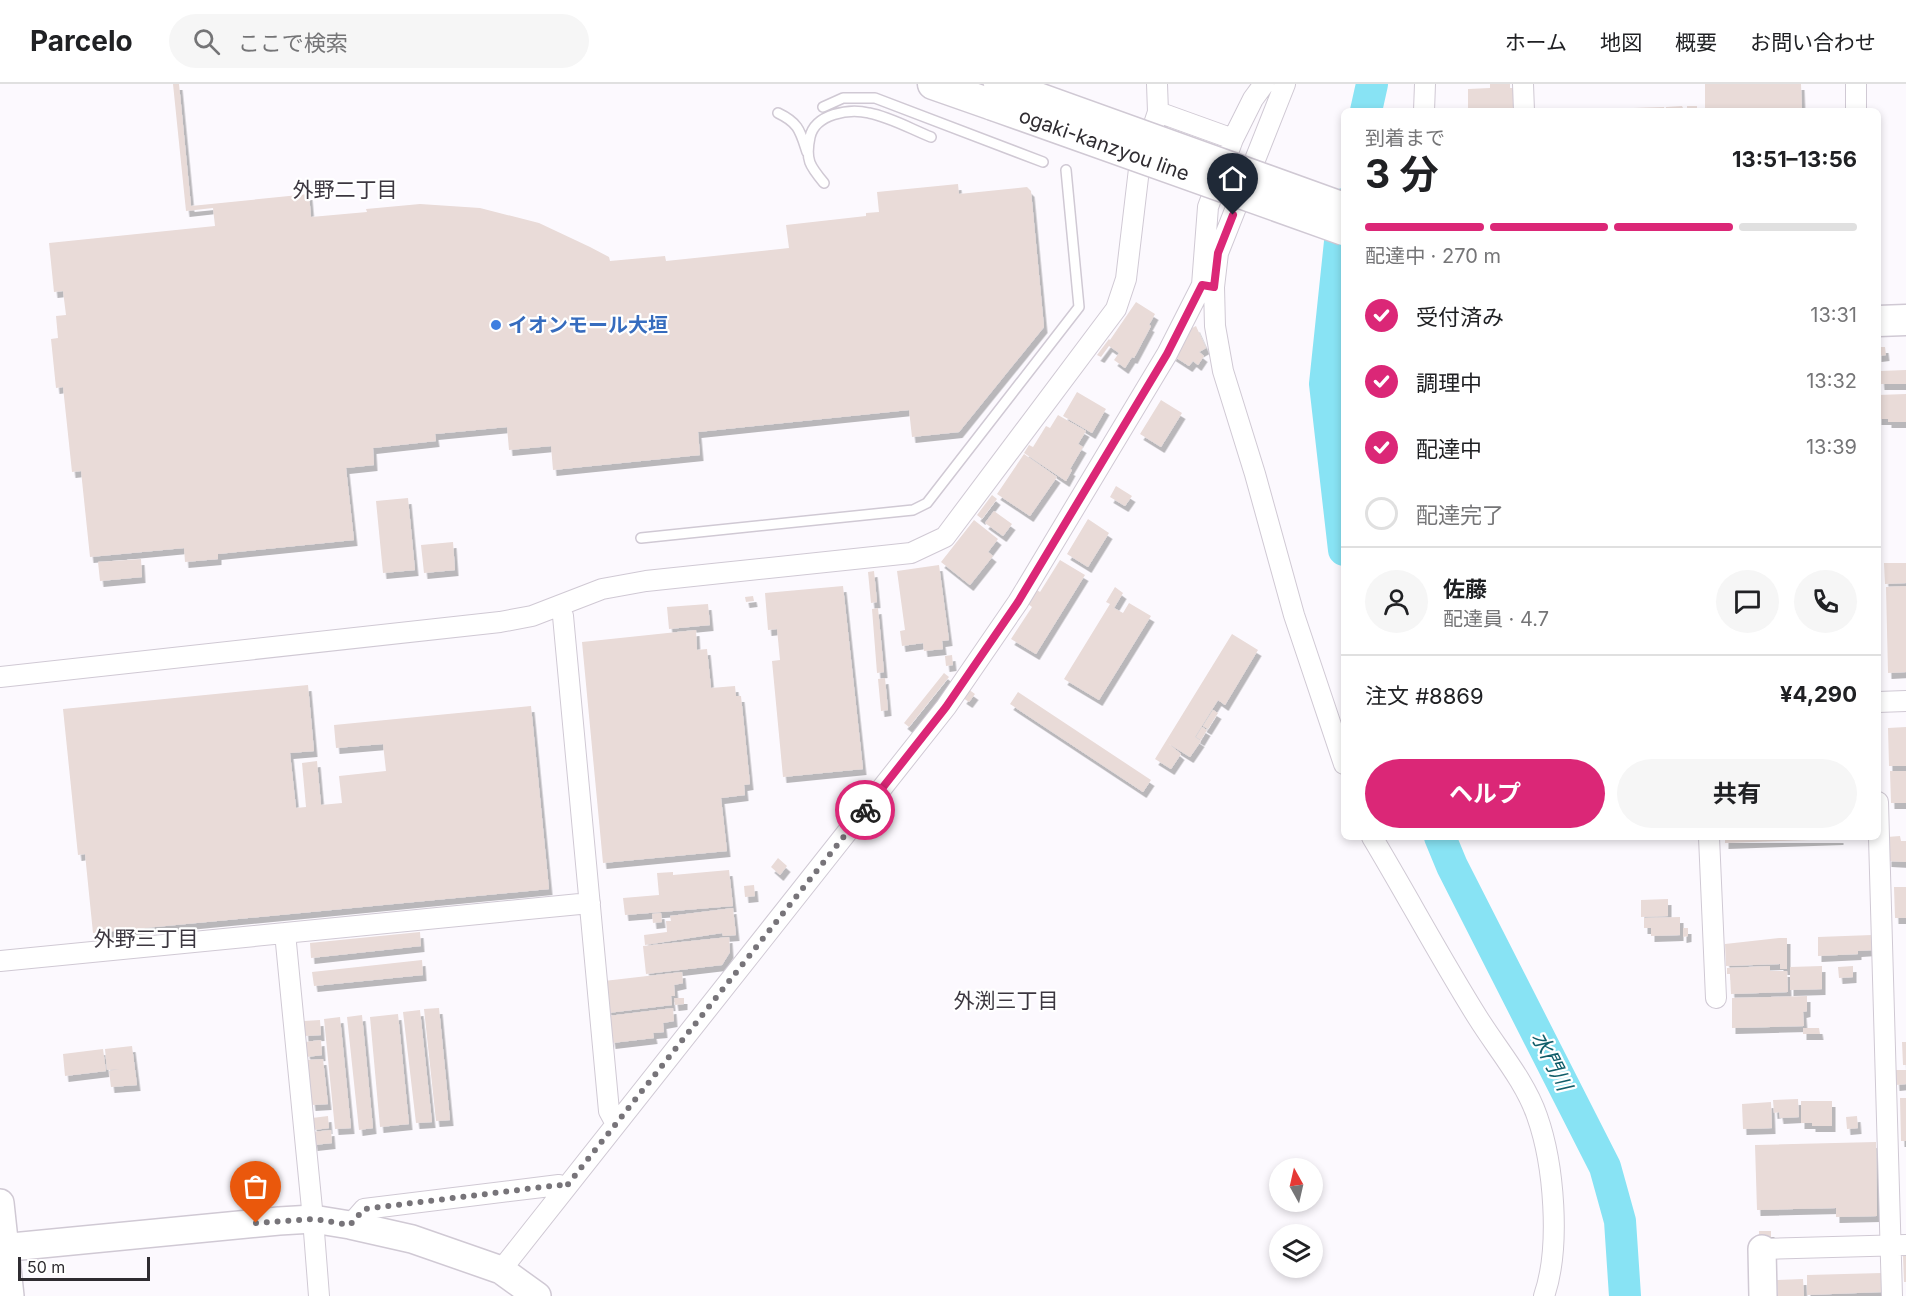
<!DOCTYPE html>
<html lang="ja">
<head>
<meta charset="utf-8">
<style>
	body { margin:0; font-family:Inter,"Noto Sans JP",sans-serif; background:#f6f6f6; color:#202124; height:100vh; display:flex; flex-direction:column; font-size:22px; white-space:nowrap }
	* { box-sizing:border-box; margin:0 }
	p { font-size:20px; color:#757577 }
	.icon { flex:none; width:33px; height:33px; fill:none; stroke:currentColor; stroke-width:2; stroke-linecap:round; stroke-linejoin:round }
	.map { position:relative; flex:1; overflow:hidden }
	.drawer { position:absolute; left:1341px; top:24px; width:540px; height:732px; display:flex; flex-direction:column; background:#fff; border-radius:9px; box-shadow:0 3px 9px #0003 }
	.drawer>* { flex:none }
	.needle { width:39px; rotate:352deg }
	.fabs { position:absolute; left:1269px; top:1074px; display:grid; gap:12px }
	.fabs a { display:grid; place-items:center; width:54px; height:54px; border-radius:50%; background:#fff; box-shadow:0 3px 9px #0003; font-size:30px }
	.scale { position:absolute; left:18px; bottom:15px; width:132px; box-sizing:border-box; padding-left:6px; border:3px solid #2f2c31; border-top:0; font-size:16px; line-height:21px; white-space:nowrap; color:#2f2c31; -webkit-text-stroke:4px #fff; paint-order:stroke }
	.pin { position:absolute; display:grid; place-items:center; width:51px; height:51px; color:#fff; margin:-62px -26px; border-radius:50% 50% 50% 0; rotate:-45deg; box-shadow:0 0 6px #0007 }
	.pin .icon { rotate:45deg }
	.courier { position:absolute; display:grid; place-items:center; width:60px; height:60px; margin:-30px; border:4px solid #db2777; border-radius:50%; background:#fff; color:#222; box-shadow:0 2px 8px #0007 }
	.summary em { font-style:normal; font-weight:700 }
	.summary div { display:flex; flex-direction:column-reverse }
	.summary { display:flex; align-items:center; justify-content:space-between; height:102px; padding:0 24px }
	h1 { font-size:39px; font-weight:700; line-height:45px }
	.bar { display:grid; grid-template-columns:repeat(4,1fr); gap:9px 6px; align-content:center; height:72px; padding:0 24px }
	.bar i { height:8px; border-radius:4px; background:#e0e0e0 }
	.bar .active { background:#db2777 }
	.bar p { grid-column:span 4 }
	.line { display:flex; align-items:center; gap:15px; padding:0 24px; border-top:2px solid #e0e0e0 }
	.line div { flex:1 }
	.round { display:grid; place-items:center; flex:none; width:63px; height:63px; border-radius:32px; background:#f6f6f6 }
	ol { padding:0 24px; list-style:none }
	li { display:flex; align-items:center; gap:18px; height:66px }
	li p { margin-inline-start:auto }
	li .icon { padding:6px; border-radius:50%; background:#db2777; color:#fff; stroke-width:4 }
	li:last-child { color:#757577 }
	li i { width:33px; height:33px; border:3px solid #e0e0e0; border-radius:50% }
	.action { display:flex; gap:12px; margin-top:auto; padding:12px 24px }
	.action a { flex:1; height:69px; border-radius:36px; background:#db2777; color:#fff; font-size:24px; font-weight:700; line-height:69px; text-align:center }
	.action a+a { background:#f6f6f6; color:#202124 }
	header { display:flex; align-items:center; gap:36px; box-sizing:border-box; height:84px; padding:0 30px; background:#fff; border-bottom:2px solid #e0e0e0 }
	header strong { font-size:28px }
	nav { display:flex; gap:33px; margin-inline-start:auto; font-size:21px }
	.search { width:420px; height:54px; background:#f6f6f6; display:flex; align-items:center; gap:15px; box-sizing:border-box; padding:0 21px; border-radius:33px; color:#757577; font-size:22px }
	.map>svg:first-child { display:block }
</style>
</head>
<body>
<header>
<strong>Parcelo</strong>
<div class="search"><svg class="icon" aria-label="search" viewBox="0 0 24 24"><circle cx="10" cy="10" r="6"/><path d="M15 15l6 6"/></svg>ここで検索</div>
<nav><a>ホーム</a><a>地図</a><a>概要</a><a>お問い合わせ</a></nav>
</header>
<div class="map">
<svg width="1906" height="1212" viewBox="0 0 1906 1212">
	<defs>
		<filter id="shadow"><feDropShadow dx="3.5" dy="6" stdDeviation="0" flood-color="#0004"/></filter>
	</defs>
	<rect width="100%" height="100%" fill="#fcf9fe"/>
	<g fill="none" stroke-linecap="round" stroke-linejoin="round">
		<path stroke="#88e3f4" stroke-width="32" d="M1366,27l6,-27
			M1344,120l-19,180 19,166
			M1440,753l12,29 153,301 15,54 5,75"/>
	</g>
	<path fill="#e9dbd8" filter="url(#shadow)" d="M173,0h6l12,122 118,-12 2,23 56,-5 -1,-3 54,-5 60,4 59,15 51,24 19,10 1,4 55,-5 1,5 123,-13 -3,-23 80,-9v-3l13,-1 -2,-20 81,-8 1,10 68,-7 4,4 13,136 -85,105 -47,5 -3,-27 -211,22 2,23 -147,15 -2,-24 -42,4 -2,-23 -72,7 1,7 -63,7 1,17 -28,3 8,72 -136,14v5l-33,3 -1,-14 -94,9 -9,-86 -9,1 -9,-85 -7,1 -5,-49 7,-1 -2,-22 10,-1 -3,-24 -9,1 -5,-49 166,-17 -2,-18 -27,3z
		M1490,0h20v4h5v23h-47v-22l22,-1z
		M1705,0h96l1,26 -97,1z
		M1682,22l1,2h4v-2h10v5h-31v-4z
		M1664,23v4h-31v-3z
		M1136,218l19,12 -6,11 2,1 -17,32 -2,-1 -7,11 -11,-8 5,-7 -10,-7 -8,11 -4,-2 12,-16 1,1z
		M1196,242l10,22 -7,4 5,4 -6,9 -5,-4 -4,5 -17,-11 19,-28 1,1z
		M1878,263h7l1,8 -8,1z
		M1906,286v14h-25l-1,-13z
		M1077,308l29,17 -14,24 -29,-17z
		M1906,310v28h-18v-3h-10v-24z
		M1161,316l21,13 -21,34 -21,-13z
		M1058,331l28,16 -8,13 5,3 -13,22 2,1 -6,11 -42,-28 5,-8 4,2 13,-21 4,2z
		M1024,370l33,23 -27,39 -33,-22z
		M1116,402l16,10 -7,10 -15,-9z
		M992,411l5,4 -15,20 -5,-4z
		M408,414l7,72 -32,3 -7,-72z
		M994,427l18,13 -9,12 -18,-13z
		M1088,435l21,14 -21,34 -21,-13z
		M974,436l24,19 -10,13 5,4 -23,29 -29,-23z
		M453,458l2,28 -31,3 -3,-28z
		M141,475l1,18 -42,4 -2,-19z
		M1060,476l25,15 -49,79 -25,-15 21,-32 -4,-3 9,-14 3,2z
		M1884,479h22v20l-21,1z
		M939,481l10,75 -7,1 1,8 -19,2 -1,-8 -21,3 -2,-15 5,-1 -8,-59z
		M874,487l3,31 -6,1 -3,-31z
		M843,502l20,183 -80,8 -11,-116 8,-1 -3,-31 -9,1 -3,-37z
		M1906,502v86l-18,1 -2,-86z
		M1115,503l8,6 -9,15 9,5 6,-10 22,13 -52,84 -35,-21 46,-75 -4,-2z
		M753,512l1,5 -8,1 -1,-5z
		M708,520l2,21 -41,4 -2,-22z
		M878,524l6,64 -7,1 -5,-64z
		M696,546l1,20 10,-1 4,39 24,-2 1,10h5l9,88 -6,1 1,10 -24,3 6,53 -124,12 -21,-221z
		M1232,550l26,16 -33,55 -7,-5 -23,37 6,4 -11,16 -21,-13 12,10 -10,15 -16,-10z
		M952,571l1,10 -7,1 -1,-10z
		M944,589l5,4 -40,50 -5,-4z
		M885,594l3,32 -7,1 -3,-32z
		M308,601l6,66 -24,2 6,55 10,-1 -4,-44 15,-2 4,44 21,-2 -3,-27 47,-5 -3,-27 -47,4 -2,-23 197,-19 18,183 -456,44 -8,-79 -7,1 -15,-146z
		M968,605l7,5 -6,8 -6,-4z
		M1018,608l133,88 -8,12 -133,-88z
		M1213,626l5,3 -10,16 -5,-3z
		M1202,643l5,3 -6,10 -5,-3z
		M1906,643v39h-17l-1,-38z
		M1890,687h16v32h-15z
		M1900,752l1,5h5v21l-18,-1 -1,-24z
		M1725,753h115v2l-115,4z
		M778,774l9,8 -7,9 -9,-8z
		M729,786l4,36 -108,9 -2,-17 36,-3 -2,-22 16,-1v3z
		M754,801l1,11 -10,1 -1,-11z
		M1894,803h12v31h-11z
		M1668,815v17l-27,1v-17z
		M733,824l3,27 -13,1 -1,-3 -77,12 -1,-10 23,-3 -1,-11h5l-1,-5z
		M661,829l1,9 -9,1 -1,-9z
		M1680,833v18l-29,1v-8h-7v-10z
		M1683,844h5v8l-5,1z
		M420,848l1,14 -110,12 -1,-15z
		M1872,851l1,15 -15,1v3l-40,2v-19z
		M729,853l1,15 -8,13 -76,9 -3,-28z
		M1779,854h8v31h-7v-5l-54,2 -1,-22z
		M422,876l1,15 -109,11 -2,-14z
		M1770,882v5h17l1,21 -57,2 -1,-20h-3v-6z
		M1822,882v23l-32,1v-23z
		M1853,882v11l-14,1 -1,-11z
		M682,888l1,11 -9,2 1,11h-4l1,9 -64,8 -4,-32z
		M1807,912v15l-4,1 1,14 -72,2v-30z
		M674,914h10v6l-9,1z
		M439,924l11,112 -14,1 -12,-112z
		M673,924l1,13 -11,2 1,9 -11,1 1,5 -42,5 -4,-27z
		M420,926l12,112 -16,1 -13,-111z
		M398,930l11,110 -29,3 -10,-110z
		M362,931l11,113 -14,2 -12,-113z
		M340,933l11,111 -16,1 -11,-110z
		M320,936l1,15 -16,1 -1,-15z
		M1803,944h16l1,6h-17z
		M321,956l1,15 -15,2 -2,-15z
		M1902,958h4v23h-3z
		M132,962l5,39 -26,2 -2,-16 10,-2 -12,1 -2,-21z
		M103,965l3,22 -41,5 -2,-22z
		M323,975l5,45 -16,1 -5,-45z
		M1895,986h11v14l-10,1z
		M1900,1014h6v43h-5z
		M1798,1015l1,18 -19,1 -1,-6 -5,1 -1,-13z
		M1801,1017h31v25h-20v-3h-11z
		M1771,1018l1,26 -29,1 -1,-25z
		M328,1032l1,12 -15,2 -2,-12z
		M1857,1032l1,12 -11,1 -1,-12z
		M331,1046l1,13 -18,2 -2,-13z
		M1876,1058l1,74 -41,1v-9l-79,2 -2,-65z
		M1759,1147h12v6h-12z
		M1903,1172h3v26h-2z
		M1882,1189v19l-75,3v-20z
		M1803,1195l1,17h-26l-1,-16z"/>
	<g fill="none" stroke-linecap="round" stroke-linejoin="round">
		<defs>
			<path id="lane" d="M823,23l20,-9h32l168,64
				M778,29c21,10 22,18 29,39
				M824,99c-14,-17 -19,-23 -14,-46 5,-23 39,-29 59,-24 21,4 42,16 62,24
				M641,454l272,-28 14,-7 152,-196 -13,-137"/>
			<path id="street" d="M1285,0l-67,169 -4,34 1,39 8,45 32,103 39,141 50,149
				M1523,0l1,27
				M1856,0v27
				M1424,27l1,-27
				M1158,28l75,27 20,-40 11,-15
				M558,522l5,10 46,495 7,13
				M0,593l500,-55 32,-6 70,-27 44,-8 265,-28 34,-16 171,-228 10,-30 13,-110 19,-57 -1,-28
				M1878,618l28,-1
				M1878,718l14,494
				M1372,753c36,60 69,122 106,181 20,32 47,63 59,98 17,48 24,131 7,180
				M1709,753l7,161
				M285,849l28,286 6,77
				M0,877l590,-58
				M350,1141l14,-16 195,-24 6,3
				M1762,1165l144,-4
				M501,1186l445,-563 72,-105 149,-248 35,-69 6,-78 25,-68"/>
			<path id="secondary" d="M0,1119l10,93
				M0,1164l279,-27 34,-2 37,6 62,14 89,31 36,26
				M1762,1165l1,47"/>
			<path id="primary" d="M933,0l60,21
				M1878,237l28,-1"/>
		</defs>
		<use href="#lane" stroke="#d0c9d4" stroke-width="12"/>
		<use href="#street" stroke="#d0c9d4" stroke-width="22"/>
		<use href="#secondary" stroke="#d0c9d4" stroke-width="30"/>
		<use href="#primary" stroke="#d0c9d4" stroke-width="33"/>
		<use href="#lane" stroke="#fff" stroke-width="9"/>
		<use href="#street" stroke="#fff" stroke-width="20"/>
		<use href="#secondary" stroke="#fff" stroke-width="27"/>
		<use href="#primary" stroke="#fff" stroke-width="30"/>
		<defs>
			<g id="primary-bridge">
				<path d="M999,0l345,124"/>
				<path id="s1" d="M993,21l351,125"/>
			</g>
		</defs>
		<use href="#primary-bridge" stroke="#d0c9d4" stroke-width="33" stroke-linecap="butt"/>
		<use href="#primary-bridge" stroke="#fff" stroke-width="30"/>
	</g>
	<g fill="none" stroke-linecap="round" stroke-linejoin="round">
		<path stroke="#777479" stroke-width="6" stroke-dasharray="0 10.8" d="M256,1139l58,-4 36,6 14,-16 195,-24 6,3 300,-378"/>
		<path stroke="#db2777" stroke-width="8" d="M865,726l81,-103 72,-105 149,-248 35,-69 12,2 4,-34 15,-38"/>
	</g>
	<circle fill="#3f7fe0" stroke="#fff" stroke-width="2" cx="496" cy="241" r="6"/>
	<g text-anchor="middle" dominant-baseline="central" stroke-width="4.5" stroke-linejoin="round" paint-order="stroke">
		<g font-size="20" fill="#2f2c31" stroke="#fff">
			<text stroke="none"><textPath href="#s1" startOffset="118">ogaki-kanzyou line</textPath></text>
		</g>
		<g font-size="20" font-weight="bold" fill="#366cbe" stroke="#fff" text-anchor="start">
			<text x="508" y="241">イオンモール大垣</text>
		</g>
		<g font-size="21" fill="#3c3740" stroke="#fff">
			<text x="345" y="105">外野二丁目</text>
			<text x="146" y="854">外野三丁目</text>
			<text x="1006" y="916">外渕三丁目</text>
		</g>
		<g font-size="21" font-style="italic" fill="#115e6a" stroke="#fff">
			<text transform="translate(1552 977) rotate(63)">水門川</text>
		</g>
	</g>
</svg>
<div class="fabs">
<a><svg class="needle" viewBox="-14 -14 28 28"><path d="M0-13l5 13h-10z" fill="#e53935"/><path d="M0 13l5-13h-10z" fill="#757577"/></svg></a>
<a><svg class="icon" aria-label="layers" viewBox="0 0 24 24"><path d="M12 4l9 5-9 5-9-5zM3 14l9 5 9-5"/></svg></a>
</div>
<div class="scale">50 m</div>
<div class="pin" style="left:256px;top:1139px;background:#ea580c"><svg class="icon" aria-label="bag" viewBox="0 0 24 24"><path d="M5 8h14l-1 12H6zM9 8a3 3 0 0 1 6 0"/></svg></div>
<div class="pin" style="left:1233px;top:131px;background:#1f2937"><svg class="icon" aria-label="home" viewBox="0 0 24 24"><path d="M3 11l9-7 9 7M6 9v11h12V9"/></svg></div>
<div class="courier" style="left:865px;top:726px"><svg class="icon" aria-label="bike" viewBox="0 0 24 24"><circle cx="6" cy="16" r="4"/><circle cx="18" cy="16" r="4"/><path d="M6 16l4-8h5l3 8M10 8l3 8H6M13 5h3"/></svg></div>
<section class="drawer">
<div class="summary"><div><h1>3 分</h1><p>到着まで</p></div><em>13:51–13:56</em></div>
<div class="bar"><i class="active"></i><i class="active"></i><i class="active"></i><i></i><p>配達中 · 270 m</p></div>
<ol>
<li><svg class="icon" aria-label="check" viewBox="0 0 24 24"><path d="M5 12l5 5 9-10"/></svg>受付済み<p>13:31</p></li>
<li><svg class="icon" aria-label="check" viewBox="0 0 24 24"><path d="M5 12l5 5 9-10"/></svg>調理中<p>13:32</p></li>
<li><svg class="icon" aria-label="check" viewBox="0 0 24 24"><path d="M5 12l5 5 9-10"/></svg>配達中<p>13:39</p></li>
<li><i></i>配達完了</li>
</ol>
<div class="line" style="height:108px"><a class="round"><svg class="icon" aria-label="person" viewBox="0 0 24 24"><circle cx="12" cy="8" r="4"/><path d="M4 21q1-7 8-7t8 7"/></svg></a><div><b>佐藤</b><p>配達員 · 4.7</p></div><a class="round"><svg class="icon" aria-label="chat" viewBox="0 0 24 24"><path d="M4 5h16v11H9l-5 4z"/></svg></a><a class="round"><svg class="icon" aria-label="phone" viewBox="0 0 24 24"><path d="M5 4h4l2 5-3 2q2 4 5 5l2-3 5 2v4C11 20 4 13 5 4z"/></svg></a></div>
<div class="line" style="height:78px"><div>注文 #8869</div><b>¥4,290</b></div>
<div class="action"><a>ヘルプ</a><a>共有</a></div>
</section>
</div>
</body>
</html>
